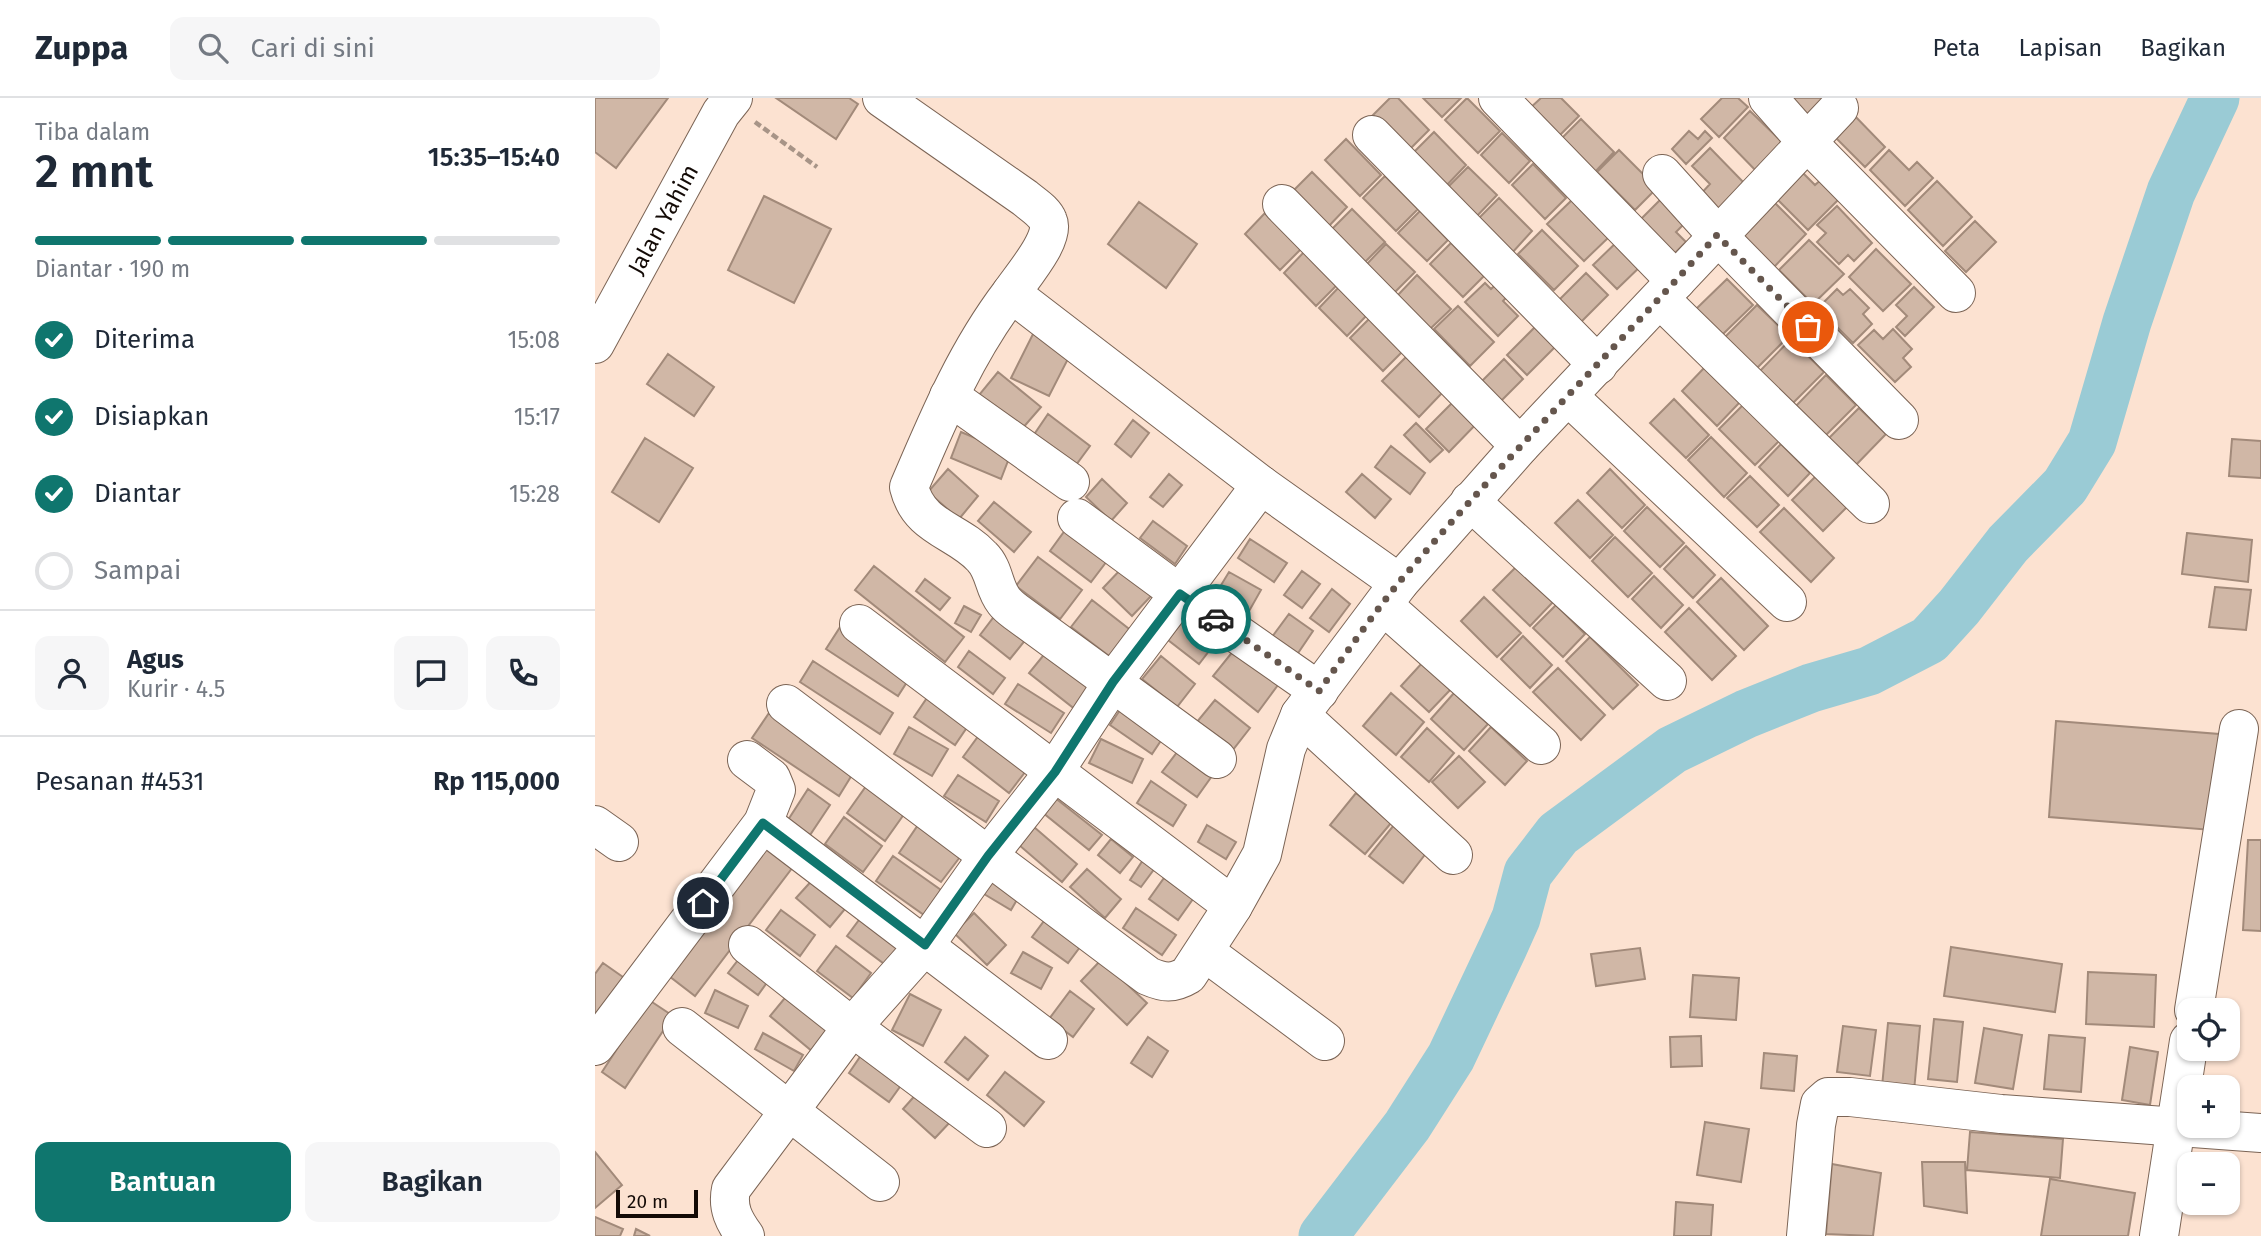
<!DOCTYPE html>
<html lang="id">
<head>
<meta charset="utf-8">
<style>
	body { margin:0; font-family:"Fira Sans",sans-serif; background:#f6f6f7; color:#1f2937; height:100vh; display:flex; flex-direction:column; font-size:26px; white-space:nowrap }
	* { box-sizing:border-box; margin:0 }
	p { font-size:23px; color:#747a83 }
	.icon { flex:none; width:38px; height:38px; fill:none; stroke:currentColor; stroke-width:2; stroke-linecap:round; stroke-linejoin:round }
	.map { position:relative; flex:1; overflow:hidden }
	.sheet { display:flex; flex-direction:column; background:#fff; width:595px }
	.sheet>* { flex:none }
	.tools { position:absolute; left:1582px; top:900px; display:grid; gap:14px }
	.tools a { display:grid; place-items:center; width:63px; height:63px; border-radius:14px; background:#fff; box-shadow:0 2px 5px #0004; font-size:35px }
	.scale { position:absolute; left:21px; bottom:18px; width:82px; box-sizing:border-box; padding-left:7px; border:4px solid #130a06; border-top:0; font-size:19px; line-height:24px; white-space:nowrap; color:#130a06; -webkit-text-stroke:5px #fce2d1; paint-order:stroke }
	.pin { position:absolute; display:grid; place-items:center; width:60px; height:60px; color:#fff; margin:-30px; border:4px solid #fff; border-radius:50%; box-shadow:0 2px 7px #0007 }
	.courier { position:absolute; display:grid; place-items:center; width:70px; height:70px; margin:-35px; border:5px solid #0f766e; border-radius:50%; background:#fff; color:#222; box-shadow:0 2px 9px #0007 }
	.head em { font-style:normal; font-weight:600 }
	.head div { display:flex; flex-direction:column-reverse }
	.head { display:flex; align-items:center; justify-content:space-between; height:119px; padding:0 35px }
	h1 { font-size:46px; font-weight:600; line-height:52px }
	.bar { display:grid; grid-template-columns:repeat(4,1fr); gap:10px 7px; align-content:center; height:84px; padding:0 35px }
	.bar i { height:9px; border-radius:5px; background:#e0e1e3 }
	.bar .selected { background:#0f766e }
	.bar p { grid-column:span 4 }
	.line { display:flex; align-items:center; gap:18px; padding:0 35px; border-top:2px solid #e0e1e3 }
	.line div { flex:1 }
	.round { display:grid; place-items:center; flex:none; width:74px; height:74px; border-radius:14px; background:#f6f6f7 }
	ol { padding:0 35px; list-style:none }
	li { display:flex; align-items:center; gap:21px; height:77px }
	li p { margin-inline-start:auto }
	li .icon { padding:7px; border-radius:50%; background:#0f766e; color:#fff; stroke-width:4 }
	li:last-child { color:#747a83 }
	li i { width:38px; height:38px; border:4px solid #e0e1e3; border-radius:50% }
	.cta { display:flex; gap:14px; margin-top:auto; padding:14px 35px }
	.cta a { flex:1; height:80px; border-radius:14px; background:#0f766e; color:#fff; font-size:28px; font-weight:600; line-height:80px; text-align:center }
	.cta a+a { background:#f6f6f7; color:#1f2937 }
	header { display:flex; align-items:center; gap:42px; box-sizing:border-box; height:98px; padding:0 35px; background:#fff; border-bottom:2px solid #e0e1e3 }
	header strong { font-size:33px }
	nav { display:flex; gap:38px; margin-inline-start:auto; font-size:24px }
	.search { width:490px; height:63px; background:#f6f6f7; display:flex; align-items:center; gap:18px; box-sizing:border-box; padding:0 24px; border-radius:14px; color:#747a83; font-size:26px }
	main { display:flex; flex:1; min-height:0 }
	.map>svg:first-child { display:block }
</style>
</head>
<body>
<header>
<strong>Zuppa</strong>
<div class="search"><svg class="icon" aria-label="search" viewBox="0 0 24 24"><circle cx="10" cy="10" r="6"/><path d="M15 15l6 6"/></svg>Cari di sini</div>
<nav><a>Peta</a><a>Lapisan</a><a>Bagikan</a></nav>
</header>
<main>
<section class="sheet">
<div class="head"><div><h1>2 mnt</h1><p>Tiba dalam</p></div><em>15:35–15:40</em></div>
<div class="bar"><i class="selected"></i><i class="selected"></i><i class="selected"></i><i></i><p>Diantar · 190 m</p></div>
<ol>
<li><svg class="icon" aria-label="check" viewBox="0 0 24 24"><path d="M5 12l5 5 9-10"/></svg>Diterima<p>15:08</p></li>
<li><svg class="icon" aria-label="check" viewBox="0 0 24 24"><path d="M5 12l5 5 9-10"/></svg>Disiapkan<p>15:17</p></li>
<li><svg class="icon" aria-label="check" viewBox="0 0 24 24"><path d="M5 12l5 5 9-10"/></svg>Diantar<p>15:28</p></li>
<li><i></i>Sampai</li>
</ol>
<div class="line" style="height:126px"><a class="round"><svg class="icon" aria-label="person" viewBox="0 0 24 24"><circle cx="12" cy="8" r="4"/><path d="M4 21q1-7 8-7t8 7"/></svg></a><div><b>Agus</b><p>Kurir · 4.5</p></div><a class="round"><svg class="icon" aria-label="chat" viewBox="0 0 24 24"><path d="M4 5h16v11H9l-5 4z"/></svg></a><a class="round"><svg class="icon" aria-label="phone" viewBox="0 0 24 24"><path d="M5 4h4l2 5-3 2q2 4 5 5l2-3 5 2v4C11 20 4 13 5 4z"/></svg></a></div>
<div class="line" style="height:91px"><div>Pesanan #4531</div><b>Rp 115,000</b></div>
<div class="cta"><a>Bantuan</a><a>Bagikan</a></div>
</section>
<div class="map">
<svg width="1666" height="1138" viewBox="0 0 1666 1138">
	<rect width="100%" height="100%" fill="#fce2d1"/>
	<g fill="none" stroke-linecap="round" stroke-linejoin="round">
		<path stroke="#9acbd5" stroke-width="49" d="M728,1138l84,-110 44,-69 52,-110 13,-29 12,-45 30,-39 114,-84 74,-36 65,-26 58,-17 60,-31 30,-33 49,-63 57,-58 27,-44 35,-120 44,-130 44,-94"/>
	</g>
	<path fill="#d0b7a6" stroke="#a28a7a" stroke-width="2" d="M0,0h73l-52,70 -21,-16z
		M181,0h73l9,6 -22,35z
		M795,0h8l31,32 -21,21 -35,-36z
		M828,0h38l-19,19z
		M872,0l33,33 -22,22 -33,-33z
		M946,0h20l18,18 -21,21 -29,-28z
		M1127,0h16l10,9 -29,30 -18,-18z
		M1196,0h43l-28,27z
		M1155,13l38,37 -27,28 -37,-38z
		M1256,14l34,35 -20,20 -34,-34z
		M986,21l33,33 -20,21 -34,-33z
		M1094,33l9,8 7,-8 7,7 -26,26 -14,-15z
		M839,34l32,33 -21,22 -33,-33z
		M907,35l28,28 -21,22 -28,-28z
		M751,41l35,36 -21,21 -35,-36z
		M1115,50l38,39 -29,30 -21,-20 12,-13 -18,-18z
		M1024,52l38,38 -22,22 -38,-38z
		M1294,52l20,20 8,-8 16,16 -28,28 -35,-36z
		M938,66l33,34 -21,21 -33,-34z
		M873,69l29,28 -21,22 -29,-29z
		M1203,70l17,17 11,-10 19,18 -37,37 -36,-36z
		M717,74l35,35 -20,21 -36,-35z
		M790,78l33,33 -22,22 -33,-33z
		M1342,83l35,36 -29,29 -35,-36z
		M1071,96l24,24 -14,14 10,10 -20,20 -34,-34z
		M169,98l67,33 -37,74 -66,-33z
		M1174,99l37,37 -32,33 -38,-38z
		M904,100l33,33 -20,22 -34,-34z
		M977,102l37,37 -25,24 -37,-37z
		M544,104l58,42 -31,44 -58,-44z
		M1242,108l35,37 -18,18 -6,-6 -9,9 -22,-22 9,-9 -9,-8z
		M757,111l33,33 -22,22 -33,-33z
		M825,113l28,29 -21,21 -29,-28z
		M670,115l36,36 -21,21 -35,-36z
		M1380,123l21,21 -30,30 -21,-21z
		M947,132l36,36 -24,24 -36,-36z
		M1026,140l24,24 -28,27 -24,-24z
		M1214,142l35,34 -31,30 -34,-34z
		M856,145l33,33 -21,21 -33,-33z
		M791,146l29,28 -22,22 -28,-28z
		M1281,151l35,35 -28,27 -34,-34z
		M710,153l33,33 -22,22 -32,-33z
		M991,175l22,22 -34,34 -22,-22z
		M822,177l34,34 -21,20 -33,-33z
		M907,181l11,11 -10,11 15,15 -20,20 -33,-34 20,-19 6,6z
		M1132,181l26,26 -31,30 -26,-26z
		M745,188l28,28 -21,22 -28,-28z
		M1319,189l20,20 -29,29 -9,-9 11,-11 -11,-11z
		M1242,191l6,6 7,-6 19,19 -6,6 9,10 -19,19 -35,-35z
		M1162,207l32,31 -34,34 -32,-31z
		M863,208l36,36 -24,24 -36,-37z
		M776,219l33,33 -21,21 -33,-33z
		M948,221l20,20 -36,36 -20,-20z
		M1298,231l19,20 -9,9 8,9 -16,15 -37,-37 16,-15 9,9z
		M439,234l38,19 -23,45 -38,-18z
		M1196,241l33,33 -34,34 -32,-33z
		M73,256l46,33 -20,29 -47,-32z
		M811,259l36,36 -23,24 -37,-36z
		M909,261l19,20 -30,30 -20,-19z
		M1110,269l35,35 -23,24 -35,-35z
		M403,274l43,35 -20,23 -42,-35z
		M1231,277l30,30 -34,34 -29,-30z
		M863,299l23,22 -32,33 -23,-23z
		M1079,301l35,36 -23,23 -36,-35z
		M1148,307l36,36 -24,24 -36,-36z
		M1264,310l27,26 -34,35 -27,-27z
		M453,316l42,32 -17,23 -42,-30z
		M538,322l16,13 -18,24 -16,-13z
		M821,325l27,27 -13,12 -26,-27z
		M366,334l50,21 -10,26 -50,-21z
		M1116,339l36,36 -23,24 -36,-37z
		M50,340l48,30 -34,54 -47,-30z
		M1637,341l29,2v37l-32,-2z
		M1186,346l29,29 -22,23 -29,-29z
		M796,348l34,27 -15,21 -35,-27z
		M353,371l30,27 -19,23 -31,-27z
		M1015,371l35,36 -23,23 -35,-35z
		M574,376l13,11 -19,22 -13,-10z
		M767,376l29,25 -16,19 -29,-26z
		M1155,378l29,29 -22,22 -30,-29z
		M1221,378l31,31 -24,24 -31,-31z
		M507,381l25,24 -16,18 -25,-24z
		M983,402l35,35 -23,23 -35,-35z
		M399,404l37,30 -17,20 -36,-31z
		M1052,409l37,36 -24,24 -36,-36z
		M1189,410l50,50 -23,24 -51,-50z
		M558,423l34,25 -12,18 -35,-26z
		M471,431l41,32 -16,21 -41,-31z
		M1592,435l65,7 -4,42 -66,-8z
		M1020,439l37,36 -24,24 -36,-36z
		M655,441l37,24 -13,19 -36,-24z
		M1091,448l29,29 -22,23 -29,-29z
		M443,459l44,33 -22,29 -44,-33z
		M279,468l90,71 -19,25 -90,-72z
		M922,468l36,36 -23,24 -37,-36z
		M528,469l29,28 -20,21 -29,-28z
		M707,473l18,13 -18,24 -18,-13z
		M634,474l32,18 -13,23 -33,-18z
		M1059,478l29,29 -22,23 -29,-29z
		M1126,480l47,48 -24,24 -47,-48z
		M330,481l25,19 -10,12 -24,-19z
		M1620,489l36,3 -5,40 -37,-3z
		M737,491l18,15 -21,28 -19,-14z
		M889,499l37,36 -24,24 -36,-36z
		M497,502l41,32 -20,27 -42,-32z
		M961,507l29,29 -22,23 -30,-29z
		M369,508l17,9 -10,17 -16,-9z
		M1094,510l47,48 -24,24 -47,-48z
		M594,515l30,25 -20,26 -31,-24z
		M401,516l31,24 -17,21 -30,-24z
		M694,516l24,17 -19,28 -25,-18z
		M249,523l72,47 -18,28 -72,-47z
		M928,538l29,29 -22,23 -29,-29z
		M995,539l48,48 -25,24 -47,-48z
		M639,552l44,35 -20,27 -45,-36z
		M374,553l36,27 -12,16 -35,-27z
		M452,553l47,37 -18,22 -47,-37z
		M566,558l34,28 -18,23 -35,-28z
		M218,563l80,52 -13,21 -80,-52z
		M828,564l29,26 -23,24 -28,-26z
		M963,570l47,47 -24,25 -48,-48z
		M423,586l46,29 -13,20 -46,-29z
		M336,594l41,28 -17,25 -41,-28z
		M796,595l33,29 -28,33 -33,-29z
		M859,595l34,31 -24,26 -33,-31z
		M620,602l35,28 -18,23 -36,-28z
		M529,606l42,29 -14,21 -42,-29z
		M174,615l86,57 -16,26 -87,-58z
		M1461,623l163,13 -7,96 -163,-13z
		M314,629l39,22 -16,27 -38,-22z
		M896,629l36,34 -22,24 -36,-34z
		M832,630l27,25 -25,29 -28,-25z
		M387,633l47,36 -20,26 -46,-36z
		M506,641l42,20 -11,24 -43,-20z
		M583,653l34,25 -15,21 -35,-25z
		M864,658l26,26 -27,26 -26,-26z
		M363,677l41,26 -13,21 -42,-26z
		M556,683l35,24 -13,21 -36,-23z
		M274,684l38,28 -22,31 -38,-28z
		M213,691l22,16 -20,30 -22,-15z
		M761,695l35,30 -26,31 -35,-29z
		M459,699l48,38 -13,15 -47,-38z
		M249,719l38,29 -19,26 -38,-28z
		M325,724l43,31 -22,29 -42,-29z
		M612,727l29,17 -10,17 -28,-17z
		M799,727l33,27 -24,31 -34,-27z
		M439,729l43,37 -15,18 -43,-37z
		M516,741l22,18 -13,16 -22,-18z
		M1653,742h13v91l-18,-1z
		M176,745l25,20 -101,133 -26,-20z
		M298,758l48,34 -17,25 -48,-34z
		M548,762l12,8 -14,19 -11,-7z
		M492,771l34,30 -16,19 -35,-31z
		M400,777l27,16 -11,19 -27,-16z
		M221,778l33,28 -19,23 -34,-29z
		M569,780l29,21 -15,21 -29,-21z
		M541,810l40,27 -14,20 -39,-27z
		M186,812l34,25 -15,21 -34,-26z
		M379,815l32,32 -19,20 -33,-32z
		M267,818l40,30 -15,20 -40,-30z
		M452,819l36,26 -15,20 -36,-26z
		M241,848l35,27 -18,25 -36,-27z
		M1356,849l111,17 -7,48 -111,-16z
		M1045,850l5,31 -49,7 -5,-32z
		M428,854l29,16 -11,21 -30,-16z
		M147,857l29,22 -13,18 -30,-22z
		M506,862l46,43 -20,22 -46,-44z
		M8,865l27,19 -35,47v-55z
		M1493,874l68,3 -2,52 -68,-3z
		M1098,877l46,3 -3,42 -46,-3z
		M120,892l33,16 -10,22 -33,-15z
		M475,893l24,18 -21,28 -24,-18z
		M194,895l49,41 -19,23 -49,-41z
		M315,896l31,16 -18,36 -31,-16z
		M54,902l24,16 -48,72 -23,-16z
		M1339,921l29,3 -6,60 -29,-3z
		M1293,925l32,3 -6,65 -32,-4z
		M1248,928l33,4 -6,46 -33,-4z
		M1389,930l38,7 -9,54 -38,-6z
		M168,935l40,22 -9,16 -39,-22z
		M1454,937l36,3 -4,54 -37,-3z
		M1106,938l1,30 -31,1 -1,-30z
		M370,939l23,19 -20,24 -23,-18z
		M553,939l20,14 -16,26 -21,-14z
		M1535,949l28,5 -8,53 -28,-5z
		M271,950l41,29 -18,25 -40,-29z
		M1169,955l33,3 -3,35 -33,-3z
		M410,974l39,30 -20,24 -37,-31z
		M324,993l33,29 -17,18 -32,-29z
		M1110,1024l44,7 -8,53 -44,-7z
		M1375,1034l93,7 -3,39 -93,-8z
		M0,1054l27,33 -27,23z
		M1327,1064h43l2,51 -43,-7z
		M1237,1066l49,9 -8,63 -47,-2z
		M1455,1081l85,14 -7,43h-87z
		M1081,1104l37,3 -2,31h-37z
		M0,1119l28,12 -3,7h-25z
		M41,1131l14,7h-16z"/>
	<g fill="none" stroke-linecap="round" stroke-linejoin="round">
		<defs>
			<g id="minor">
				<path d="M287,0l143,100c8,7 19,13 23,23 8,17 -27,57 -37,72l250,192 138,98 121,-137 319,-338"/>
				<path d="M903,0l178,183"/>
				<path d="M1173,0l38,43 150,152"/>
				<path d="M777,37l226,230"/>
				<path d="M1067,76l55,61 182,185"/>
				<path d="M687,106l238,242"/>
				<path d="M416,195c-45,59 -73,126 -102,194 10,41 48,43 73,70 13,13 11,30 22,44 3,4 8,8 12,11l201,147"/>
				<path d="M1065,201l210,205"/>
				<path id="s1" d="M0,246l126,-231 12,-15"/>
				<path d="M354,298l121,86"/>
				<path d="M973,298l219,206"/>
				<path d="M875,403l197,180"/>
				<path d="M482,420l103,76 139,97"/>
				<path d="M788,507l158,140"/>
				<path d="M264,526l374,282"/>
				<path d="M191,606l362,272c16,7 25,8 40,-1l45,-69 29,-52 24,-105 14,-34 99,-132"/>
				<path d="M705,617l153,140"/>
				<path d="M168,725l285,217"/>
				<path d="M0,727l24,17"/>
				<path d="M153,847l104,82 135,101"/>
				<path d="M610,854l120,89"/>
				<path d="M1599,912l45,-281"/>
				<path d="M87,929l198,155"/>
				<path d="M0,948l168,-223 13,-33 -5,-12 -24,-18"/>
				<path d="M150,1138c-11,-15 -18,-28 -14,-47l121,-162 73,-82 63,-89 66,-84 59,-90 148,-197"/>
				<path d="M1211,1138l10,-111 4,-21 8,-7h22l151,17 260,19"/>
				<path d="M1564,1138l30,-195"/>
			</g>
		</defs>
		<use href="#minor" stroke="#7b6455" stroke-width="40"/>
		<path stroke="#a79487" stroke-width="4.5" stroke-dasharray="7 3.5" stroke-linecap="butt" d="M160,24l62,45"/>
		<use href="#minor" stroke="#fff" stroke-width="38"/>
	</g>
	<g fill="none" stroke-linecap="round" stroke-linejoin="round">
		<path stroke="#65564d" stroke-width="7" stroke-dasharray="0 12.6" d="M621,521l103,72c27,-37 53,-76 82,-111 101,-119 212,-229 316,-345l91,92"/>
		<path stroke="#0f766e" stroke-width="9" d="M108,805l60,-80 162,122 63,-89 67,-84 58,-90 67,-88 36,25"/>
	</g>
	<g text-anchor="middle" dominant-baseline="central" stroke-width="6" stroke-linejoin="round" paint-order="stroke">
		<g font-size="23" fill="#130a06" stroke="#fce2d1">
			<text stroke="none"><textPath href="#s1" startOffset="142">Jalan Yahim</textPath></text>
		</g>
	</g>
</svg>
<div class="tools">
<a><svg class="icon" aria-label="locate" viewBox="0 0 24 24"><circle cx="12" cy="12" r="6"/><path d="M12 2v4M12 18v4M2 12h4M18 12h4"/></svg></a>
<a>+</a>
<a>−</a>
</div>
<div class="scale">20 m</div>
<div class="pin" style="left:1213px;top:229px;background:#ea580c"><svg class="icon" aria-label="bag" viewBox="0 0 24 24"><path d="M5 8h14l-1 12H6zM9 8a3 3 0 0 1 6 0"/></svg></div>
<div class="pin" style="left:108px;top:805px;background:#1f2937"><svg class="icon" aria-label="home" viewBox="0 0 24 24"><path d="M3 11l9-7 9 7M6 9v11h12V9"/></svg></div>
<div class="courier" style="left:621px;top:521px"><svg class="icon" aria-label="car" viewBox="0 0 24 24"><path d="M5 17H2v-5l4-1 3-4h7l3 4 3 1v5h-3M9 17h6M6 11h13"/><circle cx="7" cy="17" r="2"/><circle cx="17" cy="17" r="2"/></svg></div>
</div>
</main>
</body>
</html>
